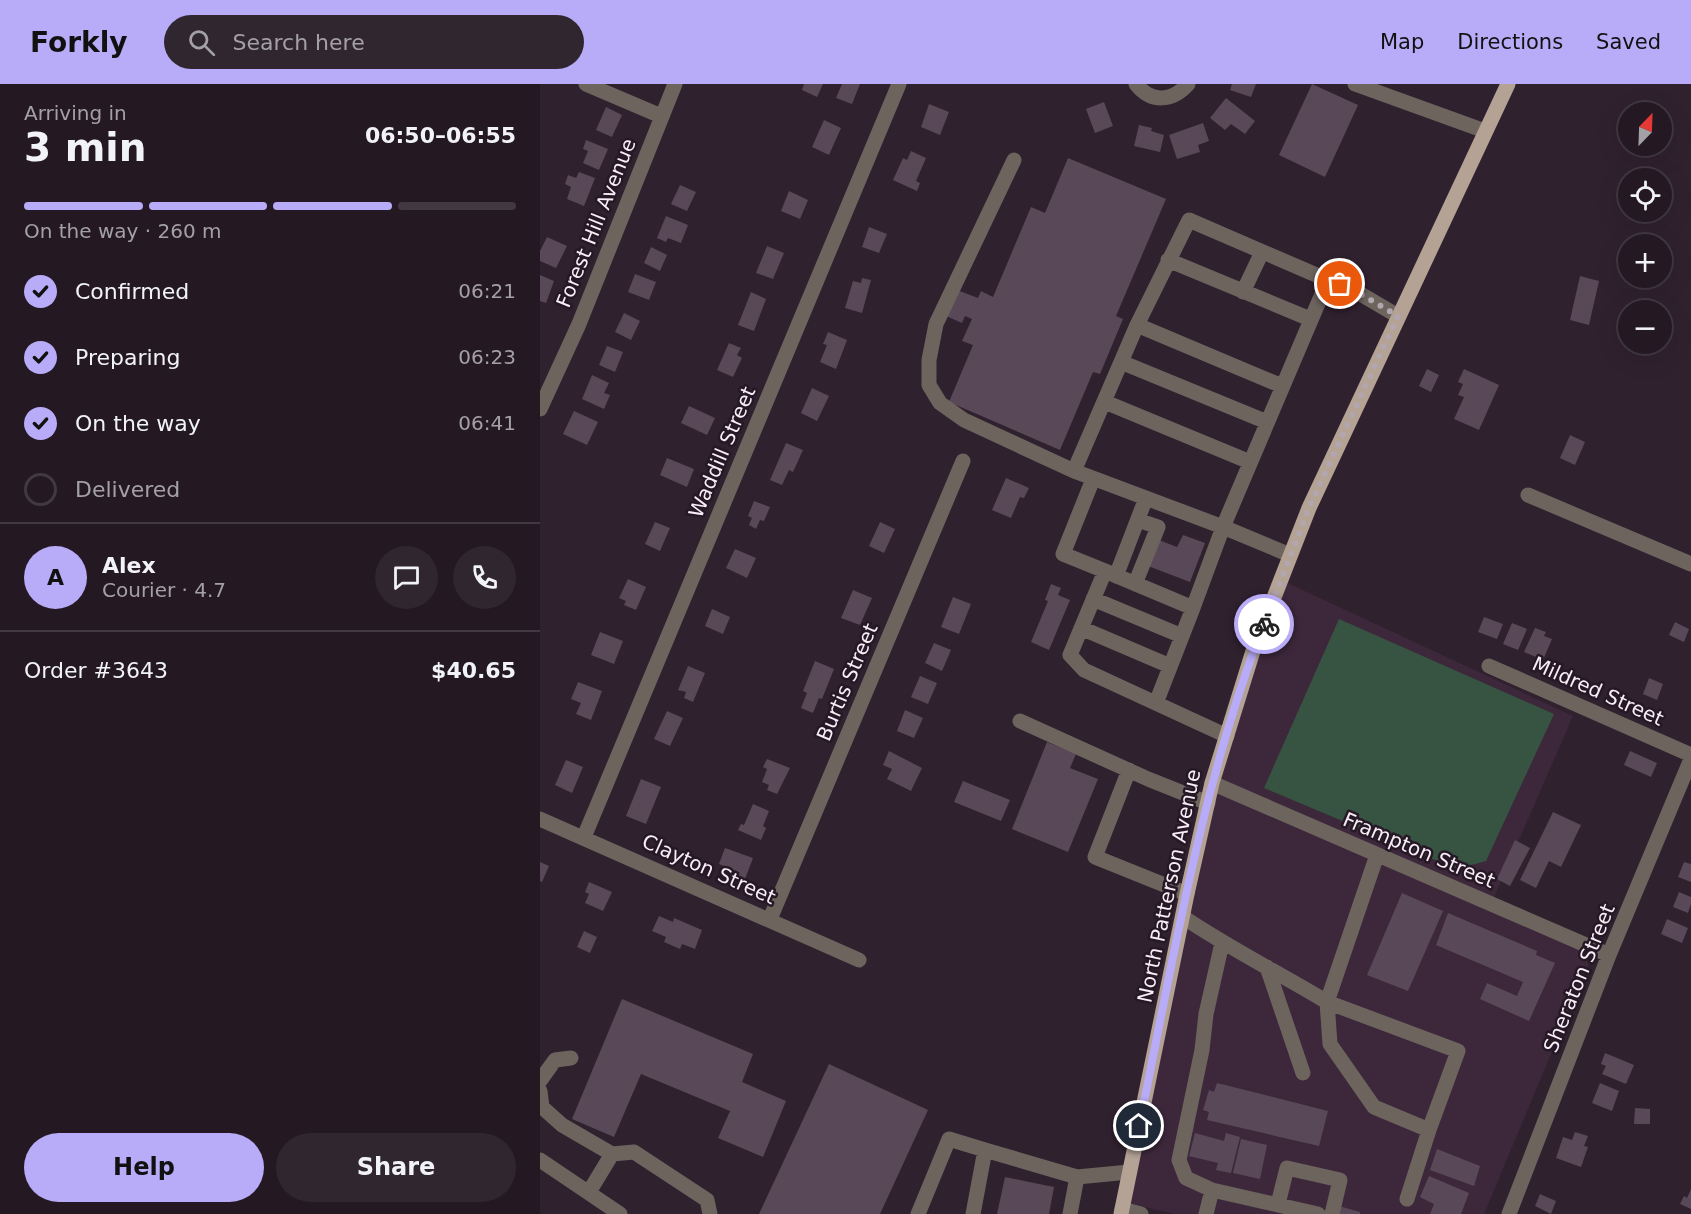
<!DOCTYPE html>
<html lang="en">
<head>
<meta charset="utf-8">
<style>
	body { margin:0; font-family:"DejaVu Sans",sans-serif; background:#302630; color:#f1f3f6; height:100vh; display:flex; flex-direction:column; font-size:22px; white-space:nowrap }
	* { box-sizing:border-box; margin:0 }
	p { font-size:20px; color:#a3a0a6 }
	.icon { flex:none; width:33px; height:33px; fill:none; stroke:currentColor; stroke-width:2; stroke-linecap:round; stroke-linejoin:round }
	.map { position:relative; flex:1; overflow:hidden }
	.side { display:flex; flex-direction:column; background:#241923; width:540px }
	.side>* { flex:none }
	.needle { width:39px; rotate:23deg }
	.buttons { position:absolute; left:1078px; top:18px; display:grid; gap:12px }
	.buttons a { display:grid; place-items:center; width:54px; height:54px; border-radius:50%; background:#241923; box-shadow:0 6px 24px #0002,0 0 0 2px #413841; font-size:30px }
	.pin { position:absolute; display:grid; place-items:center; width:51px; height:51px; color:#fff; margin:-26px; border:3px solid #fff; border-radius:50%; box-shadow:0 2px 6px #0007 }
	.courier { position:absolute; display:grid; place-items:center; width:60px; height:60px; margin:-30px; border:4px solid #b8abf7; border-radius:50%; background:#fff; color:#222; box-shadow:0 2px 8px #0007 }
	.summary em { font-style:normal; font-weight:700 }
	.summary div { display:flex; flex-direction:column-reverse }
	.summary { display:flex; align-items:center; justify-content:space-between; height:102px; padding:0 24px }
	h1 { font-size:39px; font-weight:700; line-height:45px }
	.bar { display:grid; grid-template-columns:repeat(4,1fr); gap:9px 6px; align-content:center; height:72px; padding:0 24px }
	.bar i { height:8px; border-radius:4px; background:#413841 }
	.bar .active { background:#b8abf7 }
	.bar p { grid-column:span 4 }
	.line { display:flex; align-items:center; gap:15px; padding:0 24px; border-top:2px solid #413841 }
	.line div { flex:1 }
	.round { display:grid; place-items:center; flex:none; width:63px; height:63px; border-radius:32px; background:#302630 }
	ol { padding:0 24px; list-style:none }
	li { display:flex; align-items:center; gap:18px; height:66px }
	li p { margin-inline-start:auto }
	li .icon { padding:6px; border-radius:50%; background:#b8abf7; color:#111; stroke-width:4 }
	li:last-child { color:#a3a0a6 }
	li i { width:33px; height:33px; border:3px solid #413841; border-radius:50% }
	.cta { display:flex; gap:12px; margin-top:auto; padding:12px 24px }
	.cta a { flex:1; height:69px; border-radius:36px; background:#b8abf7; color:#111; font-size:24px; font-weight:700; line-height:69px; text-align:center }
	.cta a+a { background:#302630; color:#f1f3f6 }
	header { display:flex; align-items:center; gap:36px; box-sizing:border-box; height:84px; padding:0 30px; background:#b8abf7; color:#111 }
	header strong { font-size:28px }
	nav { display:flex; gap:33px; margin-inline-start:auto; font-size:21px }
	.search { width:420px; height:54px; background:#302630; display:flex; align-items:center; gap:15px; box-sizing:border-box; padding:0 21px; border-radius:33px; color:#a3a0a6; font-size:22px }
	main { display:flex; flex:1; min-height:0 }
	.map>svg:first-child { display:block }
</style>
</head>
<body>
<header>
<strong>Forkly</strong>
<div class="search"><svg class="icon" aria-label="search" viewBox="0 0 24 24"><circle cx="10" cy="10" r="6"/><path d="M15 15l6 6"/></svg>Search here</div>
<nav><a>Map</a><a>Directions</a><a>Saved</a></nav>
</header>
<main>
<section class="side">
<div class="summary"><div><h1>3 min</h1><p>Arriving in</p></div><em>06:50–06:55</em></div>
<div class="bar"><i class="active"></i><i class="active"></i><i class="active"></i><i></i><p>On the way · 260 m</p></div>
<ol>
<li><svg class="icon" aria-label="check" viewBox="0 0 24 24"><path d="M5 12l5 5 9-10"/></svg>Confirmed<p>06:21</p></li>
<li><svg class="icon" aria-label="check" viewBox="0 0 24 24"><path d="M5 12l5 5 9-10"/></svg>Preparing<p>06:23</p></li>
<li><svg class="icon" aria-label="check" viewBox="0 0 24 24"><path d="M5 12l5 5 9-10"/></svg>On the way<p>06:41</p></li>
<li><i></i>Delivered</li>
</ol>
<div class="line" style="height:108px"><b class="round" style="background:#b8abf7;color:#111">A</b><div><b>Alex</b><p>Courier · 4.7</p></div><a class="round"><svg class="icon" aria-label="chat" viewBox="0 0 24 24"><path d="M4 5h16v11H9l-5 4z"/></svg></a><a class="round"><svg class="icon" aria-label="phone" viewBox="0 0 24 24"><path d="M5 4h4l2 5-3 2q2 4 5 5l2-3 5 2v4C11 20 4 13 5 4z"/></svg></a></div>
<div class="line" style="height:78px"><div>Order #3643</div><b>$40.65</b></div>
<div class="cta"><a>Help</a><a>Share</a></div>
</section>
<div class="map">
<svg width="1151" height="1130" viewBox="0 0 1151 1130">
	<rect width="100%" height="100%" fill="#30212f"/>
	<path fill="#3d283b" d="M741,496l292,136 -82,188 104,45 -111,265h-309l-52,-12 89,-419z"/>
	<path fill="#375442" d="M799,535l215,95 -68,147 -29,8 -193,-81z"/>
	<path fill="#594958" d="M264,0h19l-6,13 -15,-7z
		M302,0h18l-8,20 -16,-6z
		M692,0h24l-5,13 -21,-7z
		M772,0l46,21 -33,72 -46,-22z
		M686,14l29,23 -10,13 -14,-10 -6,6 -15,-12z
		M564,18l9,24 -18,7 -9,-24z
		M389,20l20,8 -9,23 -19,-8z
		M66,23l16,8 -10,22 -16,-7z
		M284,36l17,8 -12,27 -17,-8z
		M663,39l6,18 -11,4 2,7 -23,7 -8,-24z
		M599,41l13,3 -1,3 13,4 -4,17 -26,-6z
		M46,56l22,9 -9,21 -16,-7 5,-12 -5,-2z
		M371,67l15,7 -10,23 4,2 -3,8 -24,-11 10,-22 4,2z
		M528,74l98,41 -50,117 7,3 -23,55 -7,-2 -33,78 -111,-48 24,-57 -11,-4 10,-22 -7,-3 -3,7 -16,-7 11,-26 21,8 3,-7 12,6 38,-90 14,6z
		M39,88l16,6 -11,28 -17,-7 4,-12 -6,-3 3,-9 8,3z
		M140,101l16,7 -9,19 -16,-7z
		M249,107l19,9 -8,19 -19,-8z
		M126,132l22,9 -7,18 -13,-5 -2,4 -9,-4z
		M329,143l18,7 -8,19 -17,-6z
		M7,153l20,9 -11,22 -16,-7v-10z
		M227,162l17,7 -11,26 -17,-6z
		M111,163l16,8 -7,16 -16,-8z
		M95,190l21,8 -7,18 -21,-8z
		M0,191l14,6 -8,22 -6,-2z
		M1040,192l19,5 -10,44 -19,-5z
		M322,194l9,2 -9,33 -17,-5 8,-27 8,2z
		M211,208l15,7 -12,32 -16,-6z
		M84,229l16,8 -9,19 -16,-8z
		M288,248l19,8 -11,29 -16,-7 7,-17 -4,-1z
		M189,259l12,5 -4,7 5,3 -9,19 -16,-7z
		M67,262l16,6 -8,20 -16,-7z
		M887,285l12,6 -8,17 -12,-6z
		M924,285l35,16 -20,45 -25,-11 10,-22 -6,-2 5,-11 -5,-2z
		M52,291l17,8 -5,10 6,2 -6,14 -22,-10z
		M272,304l17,8 -12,25 -16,-8z
		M149,322l26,12 -8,17 -26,-12z
		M34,327l24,11 -11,23 -24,-11z
		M1030,351l15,7 -10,23 -15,-7z
		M246,359l17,7 -10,22 -4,-2 -7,15 -12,-5z
		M127,374l27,11 -7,18 -27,-12z
		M466,394l23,10 -5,10 -4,-1 -9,21 -19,-8z
		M214,417l16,6 -6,14 -4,-1 -4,9 -7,-4 3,-7 -4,-2z
		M115,438l15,6 -10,23 -15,-7z
		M340,438l15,7 -11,24 -15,-7z
		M643,451l22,8 -15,39 -42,-16 11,-26 18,7z
		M195,465l21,9 -9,20 -21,-10z
		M88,495l18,8 -10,23 -12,-5 2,-4 -7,-3z
		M511,500l10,4 -3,7 12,5 -21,50 -18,-8 17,-41 -3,-1z
		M313,506l19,8 -12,27 -19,-7z
		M413,513l18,7 -12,30 -18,-7z
		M172,525l18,8 -7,17 -18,-8z
		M944,533l19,7 -6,15 -19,-7z
		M1135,538l14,7 -5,13 -15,-7z
		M972,539l15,6 -9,21 -15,-6z
		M995,544l11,4 -2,4 8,3 -9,21 -19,-8z
		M60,548l23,9 -9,23 -23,-9z
		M394,559l17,7 -9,21 -17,-8z
		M275,577l19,8 -12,30 -3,-1 -6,15 -12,-5 6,-15 -4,-2z
		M148,582l17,7 -12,29 -9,-4 2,-6 -8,-2z
		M380,592l17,7 -9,21 -17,-7z
		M1109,594l14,6 -6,16 -14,-6z
		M38,598l24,9 -11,29 -15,-6 5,-11 -10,-4z
		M365,626l18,8 -9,20 -17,-7z
		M127,627l16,7 -13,28 -16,-7z
		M507,658l29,12 -6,14 28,11 -30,73 -56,-23z
		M349,667l33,17 -11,23 -24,-12 5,-10 -9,-4z
		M1090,667l27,12 -6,14 -27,-12z
		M227,675l23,9 -13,26 -10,-4 2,-5 -7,-3 5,-13 -4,-2z
		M26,676l17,7 -11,26 -17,-8z
		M101,695l20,8 -15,37 -20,-8z
		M423,697l47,19 -9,21 -47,-19z
		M213,720l16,7 -6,15 3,2 -5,12 -23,-10 3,-6 3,1z
		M1013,728l28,13 -20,42 -12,-6 -13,27 -16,-8z
		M975,756l15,8 -20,38 -13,-7z
		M185,764l28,10 -8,21 -20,-7 2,-5 -8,-3z
		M0,778l9,4 -7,16 -2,-1z
		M1144,778l7,2v18l-13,-5z
		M49,798l23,10 -9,19 -18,-8 4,-9 -4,-2z
		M1139,808l12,5v7l-3,9 -15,-6z
		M862,809l41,18 -35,80 -41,-16z
		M908,829l89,38 -1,4 19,8 -26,58 -49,-22 7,-16 30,13 6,-14 -87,-37z
		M119,832l14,6 1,-4 28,12 -7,19 -13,-5 -2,5 -16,-7 2,-5 -14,-6z
		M1127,835l21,9 -6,15 -21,-9z
		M44,847l13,6 -7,16 -13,-6z
		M82,915l131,55 -11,28 44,19 -23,56 -45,-19 12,-27 -89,-37 -27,63 -42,-18z
		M1065,969l29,12 -8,19 -24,-10 4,-8 -5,-2z
		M289,980l99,46 -48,104h-121z
		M677,999l111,28 -9,35 -112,-26 2,-8 -6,-2 6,-20 5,2z
		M1060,999l19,8 -7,20 -20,-8z
		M1095,1024l15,1v15h-16z
		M1035,1048l13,4 -4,10 4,1 -7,20 -25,-9 7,-21 9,3z
		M655,1049l29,8 2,-8 14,4 -9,36 -15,-3 2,-7 -29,-7z
		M701,1055l26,6 -7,34 -27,-6z
		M897,1065l43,17 -6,20 -44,-16z
		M889,1092l40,17 -8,21h-31l4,-10 -14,-7z
		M465,1093l49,10 -5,27h-52z
		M1151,1105v20l-11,-5 4,-8 3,2z
		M1000,1110l16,7 -5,13 -16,-8z
		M799,1122l21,6v2h-23z"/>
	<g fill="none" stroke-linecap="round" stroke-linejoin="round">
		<path stroke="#6d645e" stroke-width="15" d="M46,0l75,32
			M596,0c15,19 36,18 52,0
			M815,0l130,47
			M474,76l-78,164 -7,36v25l11,18 24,17 110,51 149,56 105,-247 24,9 46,27
			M628,176l142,59
			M703,208l19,-40
			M597,241l145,61
			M581,278l146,60
			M565,318l145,60
			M0,325l39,-85 96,-240
			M534,387l63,-146 52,-105 139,60
			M553,395l-30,75 42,17
			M988,411l163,69
			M576,492l30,-78
			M595,500l23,-57 -20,-7
			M553,515l89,37
			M541,544l89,38
			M949,582l202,89
			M616,619l37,-95
			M480,637l128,58 60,24
			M687,652l-143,-66 -14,-15 35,-84 88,37 30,-81 67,28
			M589,686l-34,87 92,37
			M672,699l397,172
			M0,735l319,141
			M44,753l315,-753
			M643,833c46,31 96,56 144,85l50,-147
			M230,835l193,-458
			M682,859l-16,71 -4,36 -23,110 7,18 26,12 106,24
			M727,883l36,106
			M787,918l131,49 -29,79 -55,-23 -44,-63z
			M0,997l15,-21 16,-2
			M0,1007l2,16 20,18 50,29
			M0,1076l80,54
			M49,1108l23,-38 22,-2 73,48 3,14
			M867,1115l22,-69
			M738,1120l9,-36 53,12 -8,34
			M582,1125l19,5
			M378,1130l31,-75 36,11
			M433,1130l12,-64 92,27 52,-5
			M530,1130l7,-37
			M666,1130l6,-24
			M969,1130l100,-259 82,-196"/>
		<path stroke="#b4a295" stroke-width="15" d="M581,1130l66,-320 25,-111 41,-132 56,-143 199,-424"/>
	</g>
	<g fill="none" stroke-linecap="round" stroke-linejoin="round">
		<path stroke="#b2a6b1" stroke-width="6" stroke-dasharray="0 10.8" d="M724,540l45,-116 89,-192 -46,-27 -12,-5"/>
		<path stroke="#b8abf7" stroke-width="8" d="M599,1042c35,-168 62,-342 125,-502"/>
	</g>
	<g text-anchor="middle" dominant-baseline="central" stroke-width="5" stroke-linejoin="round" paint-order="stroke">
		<g font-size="20" fill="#f8eef7" stroke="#261825">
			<text transform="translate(56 139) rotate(-68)">Forest Hill Avenue</text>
			<text transform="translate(182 368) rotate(-67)">Waddill Street</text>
			<text transform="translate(307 598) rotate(-67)">Burtis Street</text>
			<text transform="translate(1058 607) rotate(24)">Mildred Street</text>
			<text transform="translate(879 766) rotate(23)">Frampton Street</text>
			<text transform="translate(169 785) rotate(24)">Clayton Street</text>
			<text transform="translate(629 802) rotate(-78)">North Patterson Avenue</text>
			<text transform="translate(1039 894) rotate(-68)">Sheraton Street</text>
		</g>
	</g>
</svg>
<div class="buttons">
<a><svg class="needle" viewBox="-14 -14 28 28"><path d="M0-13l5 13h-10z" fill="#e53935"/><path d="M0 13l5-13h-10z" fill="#a3a0a6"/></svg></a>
<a><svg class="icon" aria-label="locate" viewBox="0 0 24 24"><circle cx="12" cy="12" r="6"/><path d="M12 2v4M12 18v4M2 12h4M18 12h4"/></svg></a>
<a>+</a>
<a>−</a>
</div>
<div class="pin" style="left:800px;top:200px;background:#ea580c"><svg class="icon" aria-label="bag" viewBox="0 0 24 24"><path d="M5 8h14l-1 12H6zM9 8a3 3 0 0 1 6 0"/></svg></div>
<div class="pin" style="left:599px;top:1042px;background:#1f2937"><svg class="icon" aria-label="home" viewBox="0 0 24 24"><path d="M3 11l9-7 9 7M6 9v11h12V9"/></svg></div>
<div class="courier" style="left:724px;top:540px"><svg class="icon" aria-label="bike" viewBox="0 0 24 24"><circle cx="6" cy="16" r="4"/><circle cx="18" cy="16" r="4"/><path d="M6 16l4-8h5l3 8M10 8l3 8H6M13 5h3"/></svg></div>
</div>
</main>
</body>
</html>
